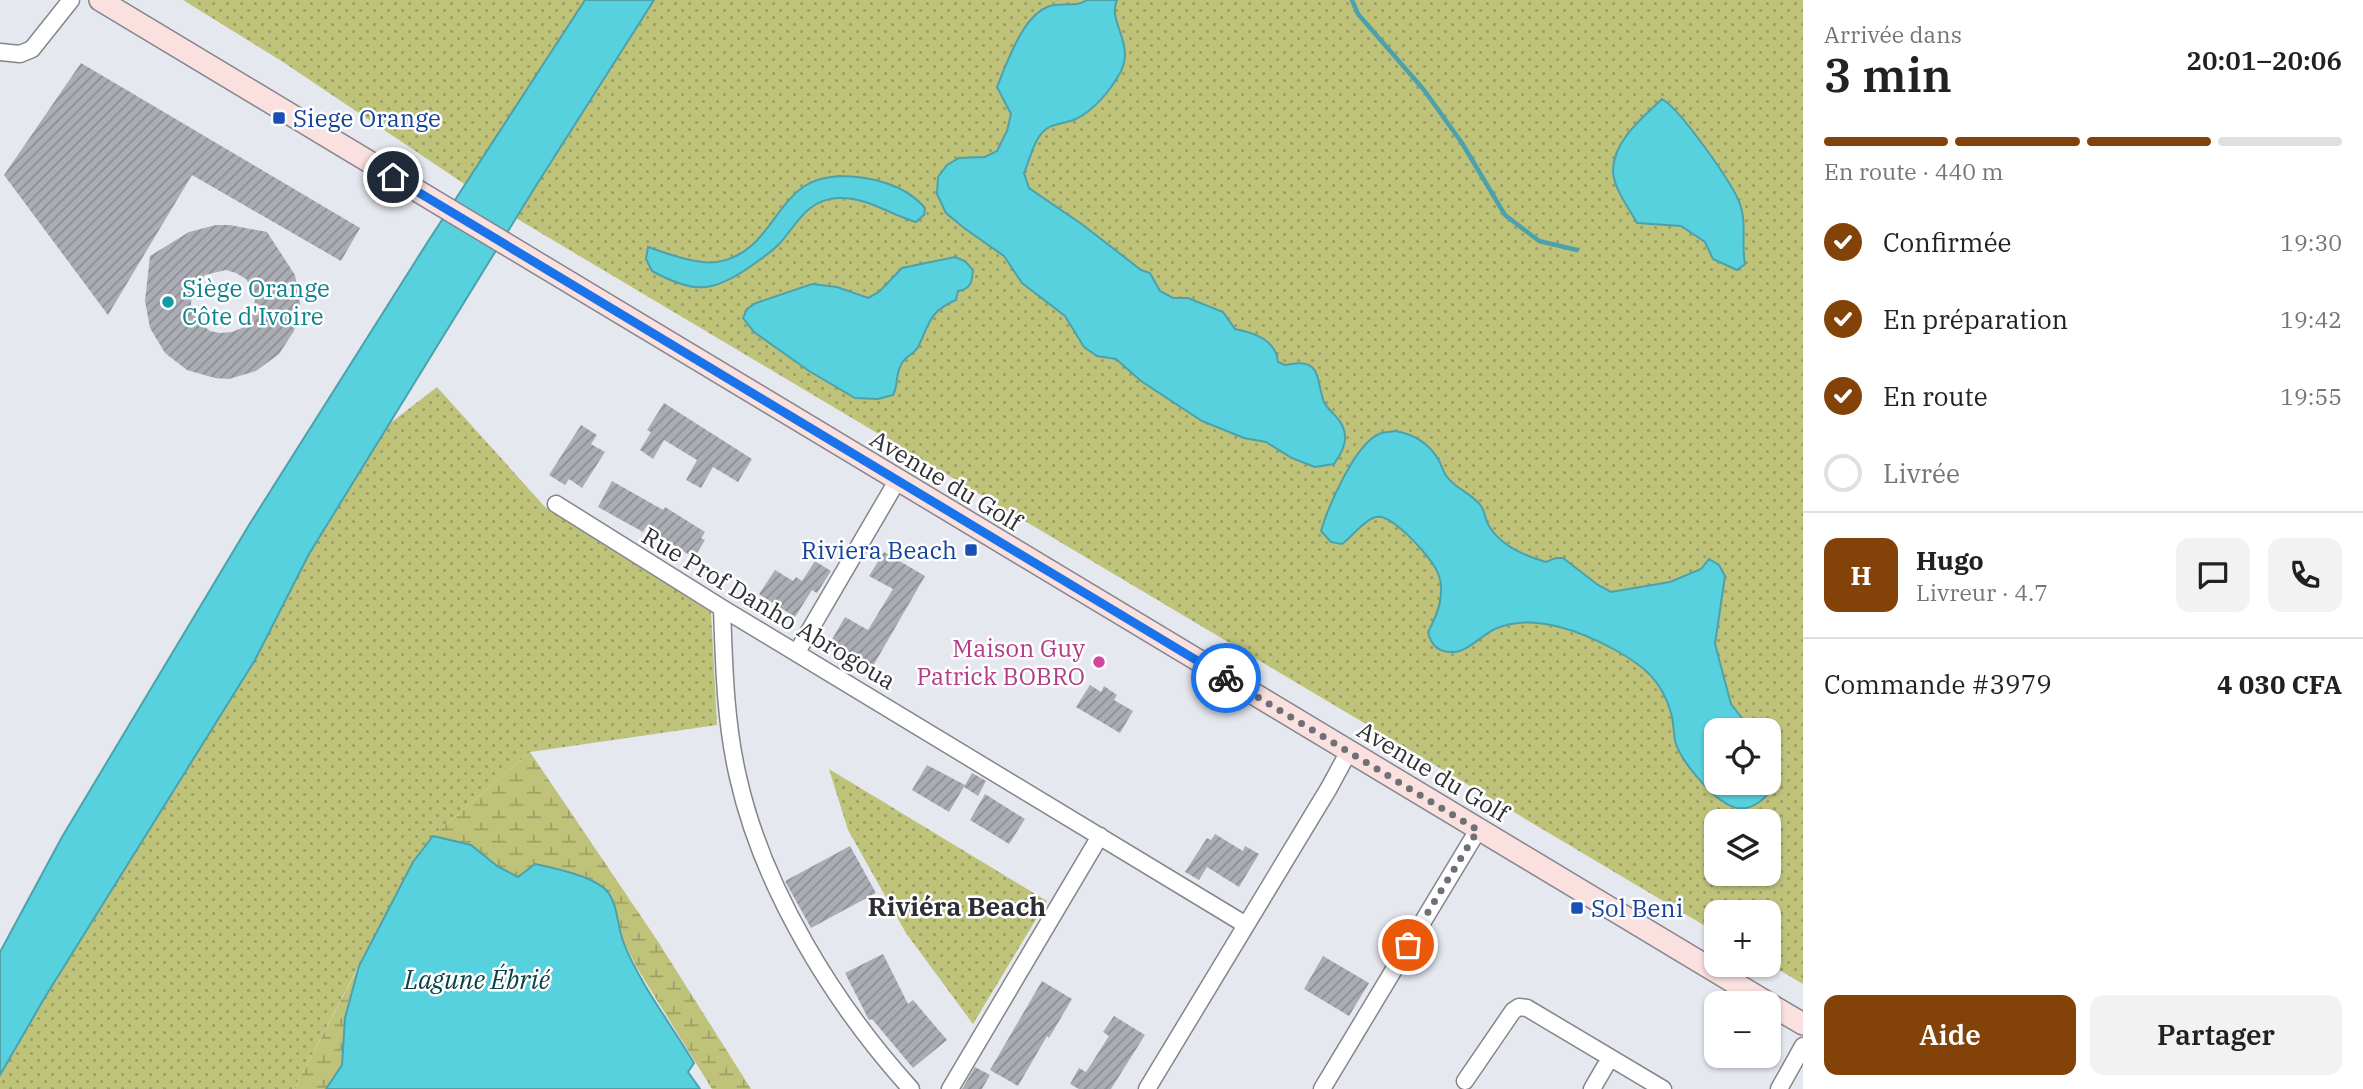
<!DOCTYPE html>
<html lang="fr">
<head>
<meta charset="utf-8">
<style>
	body { margin:0; font-family:"IBM Plex Serif",serif; background:#f2f2f2; color:#202124; height:100vh; display:flex; flex-direction:column; font-size:26px; white-space:nowrap }
	* { box-sizing:border-box; margin:0 }
	p { font-size:23px; color:#757577 }
	.icon { flex:none; width:38px; height:38px; fill:none; stroke:currentColor; stroke-width:2; stroke-linecap:round; stroke-linejoin:round }
	.map { position:relative; flex:1; overflow:hidden }
	.side { display:flex; flex-direction:column; background:#fff; width:560px }
	.side>* { flex:none }
	.tools { position:absolute; left:1704px; top:718px; display:grid; gap:14px }
	.tools a { display:grid; place-items:center; width:77px; height:77px; border-radius:14px; background:#fff; box-shadow:0 2px 5px #0004; font-size:35px }
	.pin { position:absolute; display:grid; place-items:center; width:60px; height:60px; color:#fff; margin:-30px; border:4px solid #fff; border-radius:50%; box-shadow:0 2px 7px #0007 }
	.courier { position:absolute; display:grid; place-items:center; width:70px; height:70px; margin:-35px; border:5px solid #1a73e8; border-radius:50%; background:#fff; color:#222; box-shadow:0 2px 9px #0007 }
	.headline em { font-style:normal; font-weight:600 }
	.headline div { display:flex; flex-direction:column-reverse }
	.headline { display:flex; align-items:center; justify-content:space-between; height:119px; padding:0 21px }
	h1 { font-size:46px; font-weight:600; line-height:52px }
	.bar { display:grid; grid-template-columns:repeat(4,1fr); gap:10px 7px; align-content:center; height:84px; padding:0 21px }
	.bar i { height:9px; border-radius:5px; background:#e0e0e0 }
	.bar .current { background:#834308 }
	.bar p { grid-column:span 4 }
	.line { display:flex; align-items:center; gap:18px; padding:0 21px; border-top:2px solid #e0e0e0 }
	.line div { flex:1 }
	.round { display:grid; place-items:center; flex:none; width:74px; height:74px; border-radius:14px; background:#f2f2f2 }
	ol { padding:0 21px; list-style:none }
	li { display:flex; align-items:center; gap:21px; height:77px }
	li p { margin-inline-start:auto }
	li .icon { padding:7px; border-radius:50%; background:#834308; color:#fff; stroke-width:4 }
	li:last-child { color:#757577 }
	li i { width:38px; height:38px; border:4px solid #e0e0e0; border-radius:50% }
	.primary-button { display:flex; gap:14px; margin-top:auto; padding:14px 21px }
	.primary-button a { flex:1; height:80px; border-radius:14px; background:#834308; color:#fff; font-size:28px; font-weight:600; line-height:80px; text-align:center }
	.primary-button a+a { background:#f2f2f2; color:#202124 }
	main { display:flex; flex:1; min-height:0 }
	.map>svg:first-child { display:block }
</style>
</head>
<body>
<main>
<div class="map">
<svg width="1803" height="1089" viewBox="0 0 1803 1089">
	<defs>
		<pattern id="grass-dots" width="8" height="8" patternUnits="userSpaceOnUse" patternTransform="scale(1.75)"><rect width="8" height="8" fill="#bfc37a"/><path d="M2 2h.1M6 6h.1" fill="none" stroke="#9c9f65" stroke-width="1.8" stroke-linecap="round"/></pattern>
		<pattern id="wetland-marsh" width="20" height="14" patternUnits="userSpaceOnUse" patternTransform="scale(1.75)"><rect width="20" height="14" fill="#bfc37a"/><path d="M1 5h8M5 5V1M11 12h8M15 12V8" fill="none" stroke="#9c9f65"/></pattern>
		<pattern id="building-hatch" width="6" height="6" patternUnits="userSpaceOnUse" patternTransform="scale(1.75)"><rect width="6" height="6" fill="#abadb4"/><path d="M-1 1l2-2M0 6l6-6M5 7l2-2" fill="none" stroke="#8c8d93"/></pattern>
	</defs>
	<rect width="100%" height="100%" fill="#e6e8f0"/>
	<path fill="url(#grass-dots)" fill-rule="evenodd" d="M183,0h1620v984l-34,-20v-52h-52v21l-1208,-719 -226,-152zM1717,730h52v52h-52zM1717,821h52v52h-52z
		M437,387l108,120 166,105 6,113 -187,27 -97,84 -20,26 -119,227h-294v-14l45,-78 210,-337 54,-106 80,-130z
		M829,769l218,132 -74,123 -67,-91 -58,-103z"/>
	<path fill="url(#wetland-marsh)" d="M530,752l127,188 94,149h-39l-75,-121 -14,-28 -6,-27 -98,-36 -22,-11 -26,-21 -38,-9z
		M359,966l-14,52 -3,47 -16,24h-32z"/>
	<path fill="#58d1df" stroke="#4ca1ab" stroke-width="2" d="M585,0h69l-117,184 -228,370 -54,106 -210,337 -45,78v-123l62,-115 187,-312 178,-282z
		M1087,0h30c-10,22 19,44 3,73 -10,18 -26,37 -44,46 -11,5 -27,4 -35,15 -8,9 -12,28 -17,39l5,15 54,37 58,45 9,3 10,18 13,7h15l35,14 12,17c20,4 41,11 43,33l7,3c38,-8 30,13 39,37 3,7 10,11 14,17 13,16 6,31 -4,45l-19,3 -23,-9 -26,-16 -22,-4 -42,-17 -61,-40 -25,-22 -19,-3 -13,-9 -19,-31 -43,-33 -18,-27 -40,-28 -18,-15 -9,-19 1,-17 9,-12 12,-7 26,-1 12,-6 10,-20 4,-17 -14,-27c10,-24 26,-73 53,-81 13,-4 25,2 37,-6z
		M1662,99c18,10 71,85 78,105 7,19 1,40 5,60l-8,6 -24,-11 -8,-17 -24,-16 -44,-3c-8,-15 -23,-34 -24,-51 -1,-30 30,-55 49,-73z
		M839,176c30,0 66,8 86,32l-1,7 -8,7c-25,-7 -49,-25 -77,-24 -31,1 -41,24 -58,44 -8,9 -20,17 -30,24 -38,27 -57,28 -99,5l-6,-12 2,-12c18,6 49,18 68,15 48,-7 55,-52 87,-75 10,-7 24,-10 36,-11z
		M955,257l10,4 8,9c-1,12 -2,19 -15,21l-2,9c-27,11 -27,25 -38,47 -4,7 -12,9 -16,16 -7,10 -3,21 -9,32l-15,4 -23,-1 -46,-27 -55,-39 -11,-14 4,-9 9,-6 56,-19 25,3 31,11 11,-6 23,-24z
		M1395,431c18,3 33,11 43,28 4,6 5,14 10,19 8,11 25,16 33,28 4,5 4,14 8,20 12,20 36,30 57,36l10,-4h7l35,27 13,7 59,-10 31,-13 8,-10 10,6 6,11 -10,68 16,60 18,23 9,3h-41v52h52v-45c4,10 8,26 7,37 -3,23 -27,43 -49,30 -17,-9 -45,-42 -51,-60 -3,-10 -2,-21 -5,-31 -9,-32 -27,-47 -54,-62 -34,-19 -84,-39 -122,-22 -13,6 -27,22 -41,23 -15,1 -23,-6 -26,-20 7,-13 13,-26 13,-41 1,-6 -2,-17 -5,-22 -7,-13 -44,-56 -60,-52 -11,2 -24,20 -34,27l-11,-2 -10,-11c7,-24 34,-87 58,-97 4,-2 11,-2 16,-3z
		M433,836l38,9 26,21 21,11 17,-13c19,4 57,12 71,26 12,13 11,35 17,51 16,42 48,83 71,122l-6,9 12,17h-374l16,-24 3,-47 14,-52 54,-104z"/>
	<g fill="none" stroke-linecap="round" stroke-linejoin="round">
		<path stroke="#4ca1ab" stroke-width="4.5" d="M1352,0l6,14 66,76 38,53 43,72 34,26 38,9"/>
	</g>
	<path fill="url(#building-hatch)" fill-rule="evenodd" d="M81,63l279,165 -19,33 -149,-86 -84,140 -104,-140z
		M216,225h14l37,7 28,43 5,28 -6,28 -15,23 -23,17 -27,8 -14,-1 -28,-8 -22,-17 -15,-25 -5,-27 5,-45 39,-24zM226,270l10,3 10,6 6,9 3,11 -1,11 -4,10 -8,8 -10,4 -12,1 -10,-2 -9,-7 -7,-9 -3,-11 1,-11 13,-18z
		M664,403l88,56 -14,23 -25,-15 -12,21 -15,-8 11,-20 -33,-20 -11,19 -13,-9 11,-18 -4,-2z
		M581,425l16,10 -6,9 14,8 -23,36 -13,-9 -4,6 -16,-10z
		M612,481l51,29 2,-3 40,25 -4,6 4,2 -11,18 -48,-31 -3,5 -45,-25z
		M884,552l41,24 -52,90 -42,-25 14,-24 23,13 25,-41 -24,-13z
		M815,561l16,10 -14,22 -5,-3 -17,27 -36,-23 16,-24 18,11 3,-4 6,4z
		M1090,685l11,7 3,-6 13,9 -3,5 19,11 -13,22 -44,-26z
		M927,765l38,20 -16,27 -37,-22z
		M972,773l14,8 -8,15 -14,-9z
		M985,794l40,25 -16,25 -39,-24z
		M1215,834l28,17 2,-5 14,8 -20,33 -32,-20 -8,13 -14,-8 22,-34 4,2z
		M850,846l26,47 -65,35 -26,-47z
		M883,954l25,50 5,-4 34,40 -34,28 -41,-49 -3,1 -24,-47z
		M1323,956l46,27 -20,33 -45,-27z
		M1042,981l30,18 -23,39 -2,-2 -29,50 -28,-16z
		M1114,1016l31,19 -34,54h-32l-9,-5 9,-16 7,4 23,-36 -6,-4z
		M975,1067l15,8 -8,14h-20z"/>
	<g fill="none" stroke-linecap="round" stroke-linejoin="round">
		<defs>
			<path id="street" d="M0,52l20,2 12,-5 39,-49
				M556,504l166,104 524,317
				M722,608c2,56 3,113 16,169 25,112 96,227 173,312
				M797,652l100,-171
				M1465,1081l48,-70 6,-4 8,1 136,81
				M950,1089l150,-253
				M1147,1089l182,-301 20,-37
				M1322,1089l156,-259
				M1592,1089l18,-31
				M1779,1089l24,-43"/>
			<path id="secondary" d="M100,0l1668,1003
				M1769,1004l34,20"/>
		</defs>
		<use href="#street" stroke="#84858c" stroke-width="19"/>
		<use href="#secondary" stroke="#84858c" stroke-width="24"/>
		<use href="#street" stroke="#fff" stroke-width="16"/>
		<use href="#secondary" stroke="#fae0df" stroke-width="21"/>
	</g>
	<g fill="none" stroke-linecap="round" stroke-linejoin="round">
		<path stroke="#6f7075" stroke-width="7" stroke-dasharray="0 12.6" d="M1226,678l252,152 -70,115"/>
		<path stroke="#1a73e8" stroke-width="9" d="M393,177l833,501"/>
	</g>
	<g fill="#1a4fb4" stroke="#fff" stroke-width="2.5">
		<rect x="272" y="111" width="14" height="14" rx="3.5"/>
		<rect x="964" y="543" width="14" height="14" rx="3.5"/>
		<rect x="1570" y="901" width="14" height="14" rx="3.5"/>
	</g>
	<circle fill="#0f9aa8" stroke="#fff" stroke-width="2.5" cx="168" cy="302" r="7"/>
	<circle fill="#d1479c" stroke="#fff" stroke-width="2.5" cx="1099" cy="662" r="7"/>
	<g text-anchor="middle" dominant-baseline="central" stroke-width="5" stroke-linejoin="round" paint-order="stroke">
		<g font-size="24" fill="#164399" stroke="#fff" text-anchor="start">
			<text x="293" y="118">Siege Orange</text>
			<text x="957" y="550" text-anchor="end">Riviera Beach</text>
			<text x="1591" y="908">Sol Beni</text>
		</g>
		<g font-size="24" fill="#0d838f" stroke="#fff" text-anchor="start">
			<text x="182" y="288">Siège Orange<tspan x="182" dy="28">Côte d'Ivoire</tspan></text>
		</g>
		<g font-size="24" fill="#2f3033" stroke="#fff">
			<text transform="translate(946 480) rotate(31)">Avenue du Golf</text>
			<text transform="translate(769 608) rotate(31)">Rue Prof Danho Abrogoua</text>
			<text transform="translate(1433 771) rotate(31)">Avenue du Golf</text>
		</g>
		<g font-size="24" fill="#b23c85" stroke="#fff" text-anchor="end">
			<text x="1085" y="648">Maison Guy<tspan x="1085" dy="28">Patrick BOBRO</tspan></text>
		</g>
		<g font-size="26" font-weight="bold" fill="#2d2e34" stroke="#fff">
			<text x="957" y="906">Riviéra Beach</text>
		</g>
		<g font-size="26" font-style="italic" fill="#094248" stroke="#fff">
			<text x="477" y="979">Lagune Ébrié</text>
		</g>
	</g>
</svg>
<div class="tools">
<a><svg class="icon" aria-label="locate" viewBox="0 0 24 24"><circle cx="12" cy="12" r="6"/><path d="M12 2v4M12 18v4M2 12h4M18 12h4"/></svg></a>
<a><svg class="icon" aria-label="layers" viewBox="0 0 24 24"><path d="M12 4l9 5-9 5-9-5zM3 14l9 5 9-5"/></svg></a>
<a>+</a>
<a>−</a>
</div>
<div class="pin" style="left:1408px;top:945px;background:#ea580c"><svg class="icon" aria-label="bag" viewBox="0 0 24 24"><path d="M5 8h14l-1 12H6zM9 8a3 3 0 0 1 6 0"/></svg></div>
<div class="pin" style="left:393px;top:177px;background:#1f2937"><svg class="icon" aria-label="home" viewBox="0 0 24 24"><path d="M3 11l9-7 9 7M6 9v11h12V9"/></svg></div>
<div class="courier" style="left:1226px;top:678px"><svg class="icon" aria-label="bike" viewBox="0 0 24 24"><circle cx="6" cy="16" r="4"/><circle cx="18" cy="16" r="4"/><path d="M6 16l4-8h5l3 8M10 8l3 8H6M13 5h3"/></svg></div>
</div>
<section class="side">
<div class="headline"><div><h1>3 min</h1><p>Arrivée dans</p></div><em>20:01–20:06</em></div>
<div class="bar"><i class="current"></i><i class="current"></i><i class="current"></i><i></i><p>En route · 440 m</p></div>
<ol>
<li><svg class="icon" aria-label="check" viewBox="0 0 24 24"><path d="M5 12l5 5 9-10"/></svg>Confirmée<p>19:30</p></li>
<li><svg class="icon" aria-label="check" viewBox="0 0 24 24"><path d="M5 12l5 5 9-10"/></svg>En préparation<p>19:42</p></li>
<li><svg class="icon" aria-label="check" viewBox="0 0 24 24"><path d="M5 12l5 5 9-10"/></svg>En route<p>19:55</p></li>
<li><i></i>Livrée</li>
</ol>
<div class="line" style="height:126px"><b class="round" style="background:#834308;color:#fff">H</b><div><b>Hugo</b><p>Livreur · 4.7</p></div><a class="round"><svg class="icon" aria-label="chat" viewBox="0 0 24 24"><path d="M4 5h16v11H9l-5 4z"/></svg></a><a class="round"><svg class="icon" aria-label="phone" viewBox="0 0 24 24"><path d="M5 4h4l2 5-3 2q2 4 5 5l2-3 5 2v4C11 20 4 13 5 4z"/></svg></a></div>
<div class="line" style="height:91px"><div>Commande #3979</div><b>4 030 CFA</b></div>
<div class="primary-button"><a>Aide</a><a>Partager</a></div>
</section>
</main>
</body>
</html>
